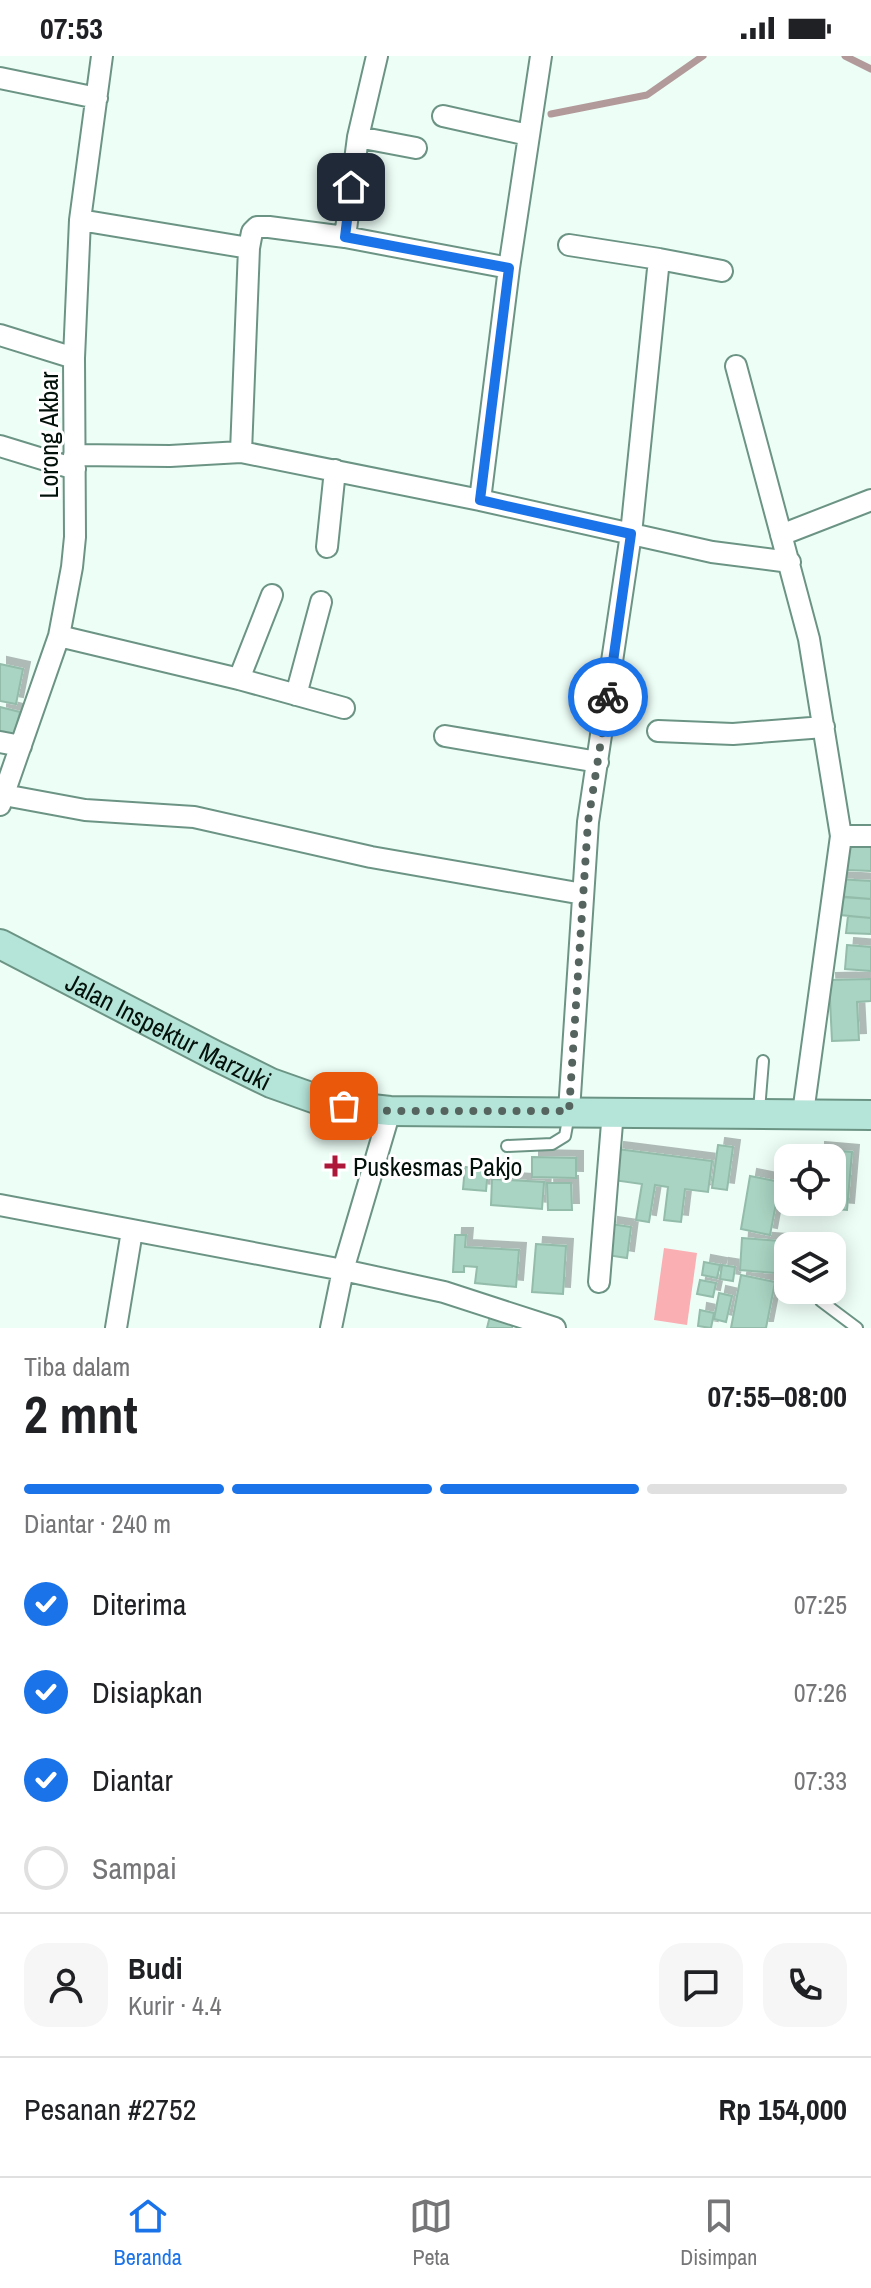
<!DOCTYPE html>
<html lang="id">
<head>
<meta charset="utf-8">
<style>
	body { margin:0; font-family:"Archivo Narrow",sans-serif; background:#f6f6f6; color:#202124; height:100vh; display:flex; flex-direction:column; font-size:30px; white-space:nowrap }
	* { box-sizing:border-box; margin:0 }
	p { font-size:26px; color:#757577 }
	.icon { flex:none; width:44px; height:44px; fill:none; stroke:currentColor; stroke-width:2; stroke-linecap:round; stroke-linejoin:round }
	.map { position:relative; height:1272px; overflow:hidden }
	.drawer { display:flex; flex-direction:column; background:#fff; flex:1 }
	.drawer>* { flex:none }
	.buttons { position:absolute; left:774px; top:1088px; display:grid; gap:16px }
	.buttons a { display:grid; place-items:center; width:72px; height:72px; border-radius:16px; background:#fff; box-shadow:0 4px 20px #0003; font-size:40px }
	.pin { position:absolute; display:grid; place-items:center; width:68px; height:68px; color:#fff; margin:-34px; border-radius:16px; box-shadow:0 4px 12px #0006 }
	.courier { position:absolute; display:grid; place-items:center; width:80px; height:80px; margin:-40px; border:6px solid #1a73e8; border-radius:50%; background:#fff; color:#222; box-shadow:0 2px 10px #0007 }
	.summary em { font-style:normal; font-weight:700 }
	.summary div { display:flex; flex-direction:column-reverse }
	.summary { display:flex; align-items:center; justify-content:space-between; height:136px; padding:0 24px }
	h1 { font-size:52px; font-weight:700; line-height:60px }
	.bar { display:grid; grid-template-columns:repeat(4,1fr); gap:12px 8px; align-content:center; height:96px; padding:0 24px }
	.bar i { height:10px; border-radius:6px; background:#e0e0e0 }
	.bar .current { background:#1a73e8 }
	.bar p { grid-column:span 4 }
	.line { display:flex; align-items:center; gap:20px; padding:0 24px; border-top:2px solid #e0e0e0 }
	.line div { flex:1 }
	.round { display:grid; place-items:center; flex:none; width:84px; height:84px; border-radius:24px; background:#f6f6f6 }
	ol { padding:0 24px; list-style:none }
	li { display:flex; align-items:center; gap:24px; height:88px }
	li p { margin-inline-start:auto }
	li .icon { padding:8px; border-radius:50%; background:#1a73e8; color:#fff; stroke-width:4 }
	li:last-child { color:#757577 }
	li i { width:44px; height:44px; border:4px solid #e0e0e0; border-radius:50% }
	.status { display:flex; justify-content:space-between; align-items:center; height:56px; padding:0 40px; background:#fff; direction:ltr }
	.status svg { height:22px; fill:currentColor }
	.tabs { display:flex; justify-content:space-around; align-items:center; height:112px; border-top:2px solid #e0e0e0; background:#fff; font-size:22px; color:#757577 }
	.tabs a { display:grid; justify-items:center; gap:4px }
	.tabs .current { color:#1a73e8 }
	.map>svg:first-child { display:block }
</style>
</head>
<body>
<div class="status"><b>07:53</b><svg viewBox="0 0 49 12"><path d="M0 12V9h3v3zM5 12V6h3v6zM10 12V3h3v9zM15 12V0h3v12zM26 1h20v11H26zM47 4h2v5h-2z"/></svg></div>
<div class="map">
<svg width="871" height="1272" viewBox="0 0 871 1272">
	<defs>
		<filter id="shadow"><feDropShadow dx="7" dy="-7" stdDeviation="0" flood-color="#0004"/></filter>
	</defs>
	<rect width="100%" height="100%" fill="#edfef7"/>
	<path fill="#faafb3" d="M664,1192l33,5 -10,72 -33,-5z"/>
	<g fill="none" stroke-linecap="round" stroke-linejoin="round">
		<path stroke="#b39a9a" stroke-width="7" d="M845,0l26,13
			M551,58l96,-19 56,-39"/>
	</g>
	<path fill="#a9d3c2" stroke="#93bcab" stroke-width="2" filter="url(#shadow)" d="M0,608l23,5 -7,35 -16,-3z
		M0,651l20,5 -6,23 -14,-3z
		M849,785l22,1v29l-24,-1z
		M837,823l34,2v18l-35,-3z
		M841,841l30,2v19l-31,-3z
		M848,860l23,2v16l-25,-1z
		M847,889l24,2v24l-26,-2z
		M871,923v22l-14,1 2,38 -27,1 -3,-61z
		M718,1089l15,2 -6,43 -15,-2z
		M617,1093l95,12 -4,31 -23,-3 -4,33 -17,-2 4,-33 -13,-2 -6,37 -13,-2 6,-36 -29,-4z
		M818,1093l34,3 -5,58 -50,-4v-4h35v-44h-14z
		M532,1101l44,1v20l-44,-1z
		M465,1111l23,2 -2,22 -23,-2z
		M750,1120l30,6 -10,53 -29,-6z
		M492,1123l52,3 -2,27 -51,-4z
		M547,1127h24l1,27h-24z
		M611,1168l20,3 -4,31 -20,-3z
		M455,1179h11l-1,12 54,3 -3,37 -41,-4 2,-16 -13,-1v6h-11z
		M742,1182l51,4 -1,4h-4v28l-48,-4z
		M536,1188l30,2 -3,48 -31,-2z
		M704,1206l16,3 -3,13 -15,-3z
		M722,1209l13,2 -2,14 -13,-2z
		M741,1219l34,7 -9,46h-35z
		M700,1224l16,3 -3,14 -16,-3z
		M719,1237l13,3 -6,26 -12,-3z
		M700,1254l14,3 -3,15 -13,-2z
		M490,1260l23,5 -1,7h-25z"/>
	<g fill="none" stroke-linecap="round" stroke-linejoin="round">
		<defs>
			<path id="lane" d="M759,1054l4,-49
				M507,1090l45,-2 13,-8 4,-22
				M821,1245l36,27"/>
			<path id="street" d="M0,22l97,20
				M443,60l85,19
				M358,81l58,11
				M80,164l169,28 3,-16 5,-5h12l76,10 164,31
				M345,181l13,-100 19,-81
				M569,189l90,14 -28,275 -43,288 -19,289
				M659,203l63,12
				M0,279l74,23
				M736,310l73,273 32,197 -38,277
				M0,390l75,23
				M241,396l8,-204
				M74,399l96,1 71,-4 239,48 232,52 78,10
				M480,444l29,-232 32,-212
				M781,479l90,-35
				M327,491l8,-77
				M59,580l180,43 105,29
				M239,623l33,-84
				M296,639l25,-93
				M658,675l75,3 91,-7
				M445,680l153,26
				M0,686l21,4
				M4,739l81,15 109,7 177,40 212,37
				M0,749l59,-169 13,-69 3,-30 -1,-179 6,-138 22,-164
				M841,780h30
				M0,1149l343,65 101,22 111,36
				M599,1226l14,-171
				M116,1272l16,-97
				M331,1272l12,-58 47,-159"/>
			<g id="secondary">
				<path id="s1" d="M0,888l214,111 57,28 48,17 25,6 46,5 481,4"/>
			</g>
		</defs>
		<use href="#lane" stroke="#6c9485" stroke-width="14"/>
		<use href="#street" stroke="#6c9485" stroke-width="24"/>
		<use href="#secondary" stroke="#6c9485" stroke-width="32"/>
		<use href="#lane" stroke="#fff" stroke-width="10"/>
		<use href="#street" stroke="#fff" stroke-width="20"/>
		<use href="#secondary" stroke="#b5e4d8" stroke-width="28"/>
	</g>
	<g fill="none" stroke-linecap="round" stroke-linejoin="round">
		<path stroke="#55645e" stroke-width="8" stroke-dasharray="0 14.4" d="M344,1050l46,5h179l19,-289 20,-125"/>
		<path stroke="#1a73e8" stroke-width="10" d="M351,131l-6,50 164,31 -29,232 151,34 -23,163"/>
	</g>
	<path fill="#ac173a" stroke="#fff" stroke-width="3" d="M331 1098h8v8h8v8h-8v8h-8v-8h-8v-8h8z"/>
	<g text-anchor="middle" dominant-baseline="central" stroke-width="6" stroke-linejoin="round" paint-order="stroke">
		<g font-size="26" fill="#03110b" stroke="#fff">
			<text transform="translate(48 379) rotate(-90)">Lorong Akbar</text>
			<text stroke="none"><textPath href="#s1" startOffset="190">Jalan Inspektur Marzuki</textPath></text>
		</g>
		<g font-size="26" fill="#03110b" stroke="#fff" text-anchor="start">
			<text x="353" y="1110">Puskesmas Pakjo</text>
		</g>
	</g>
</svg>
<div class="buttons">
<a><svg class="icon" aria-label="locate" viewBox="0 0 24 24"><circle cx="12" cy="12" r="6"/><path d="M12 2v4M12 18v4M2 12h4M18 12h4"/></svg></a>
<a><svg class="icon" aria-label="layers" viewBox="0 0 24 24"><path d="M12 4l9 5-9 5-9-5zM3 14l9 5 9-5"/></svg></a>
</div>
<div class="pin" style="left:344px;top:1050px;background:#ea580c"><svg class="icon" aria-label="bag" viewBox="0 0 24 24"><path d="M5 8h14l-1 12H6zM9 8a3 3 0 0 1 6 0"/></svg></div>
<div class="pin" style="left:351px;top:131px;background:#1f2937"><svg class="icon" aria-label="home" viewBox="0 0 24 24"><path d="M3 11l9-7 9 7M6 9v11h12V9"/></svg></div>
<div class="courier" style="left:608px;top:641px"><svg class="icon" aria-label="bike" viewBox="0 0 24 24"><circle cx="6" cy="16" r="4"/><circle cx="18" cy="16" r="4"/><path d="M6 16l4-8h5l3 8M10 8l3 8H6M13 5h3"/></svg></div>
</div>
<section class="drawer">
<div class="summary"><div><h1>2 mnt</h1><p>Tiba dalam</p></div><em>07:55–08:00</em></div>
<div class="bar"><i class="current"></i><i class="current"></i><i class="current"></i><i></i><p>Diantar · 240 m</p></div>
<ol>
<li><svg class="icon" aria-label="check" viewBox="0 0 24 24"><path d="M5 12l5 5 9-10"/></svg>Diterima<p>07:25</p></li>
<li><svg class="icon" aria-label="check" viewBox="0 0 24 24"><path d="M5 12l5 5 9-10"/></svg>Disiapkan<p>07:26</p></li>
<li><svg class="icon" aria-label="check" viewBox="0 0 24 24"><path d="M5 12l5 5 9-10"/></svg>Diantar<p>07:33</p></li>
<li><i></i>Sampai</li>
</ol>
<div class="line" style="height:144px"><a class="round"><svg class="icon" aria-label="person" viewBox="0 0 24 24"><circle cx="12" cy="8" r="4"/><path d="M4 21q1-7 8-7t8 7"/></svg></a><div><b>Budi</b><p>Kurir · 4.4</p></div><a class="round"><svg class="icon" aria-label="chat" viewBox="0 0 24 24"><path d="M4 5h16v11H9l-5 4z"/></svg></a><a class="round"><svg class="icon" aria-label="phone" viewBox="0 0 24 24"><path d="M5 4h4l2 5-3 2q2 4 5 5l2-3 5 2v4C11 20 4 13 5 4z"/></svg></a></div>
<div class="line" style="height:104px"><div>Pesanan #2752</div><b>Rp 154,000</b></div>
</section>
<nav class="tabs">
<a class="current"><svg class="icon" aria-label="home" viewBox="0 0 24 24"><path d="M3 11l9-7 9 7M6 9v11h12V9"/></svg>Beranda</a>
<a><svg class="icon" aria-label="map" viewBox="0 0 24 24"><path d="M3 6l6-2 6 2 6-2v14l-6 2-6-2-6 2zM9 4v14M15 6v14"/></svg>Peta</a>
<a><svg class="icon" aria-label="saved" viewBox="0 0 24 24"><path d="M7 4h10v16l-5-4-5 4z"/></svg>Disimpan</a>
</nav>
</body>
</html>
